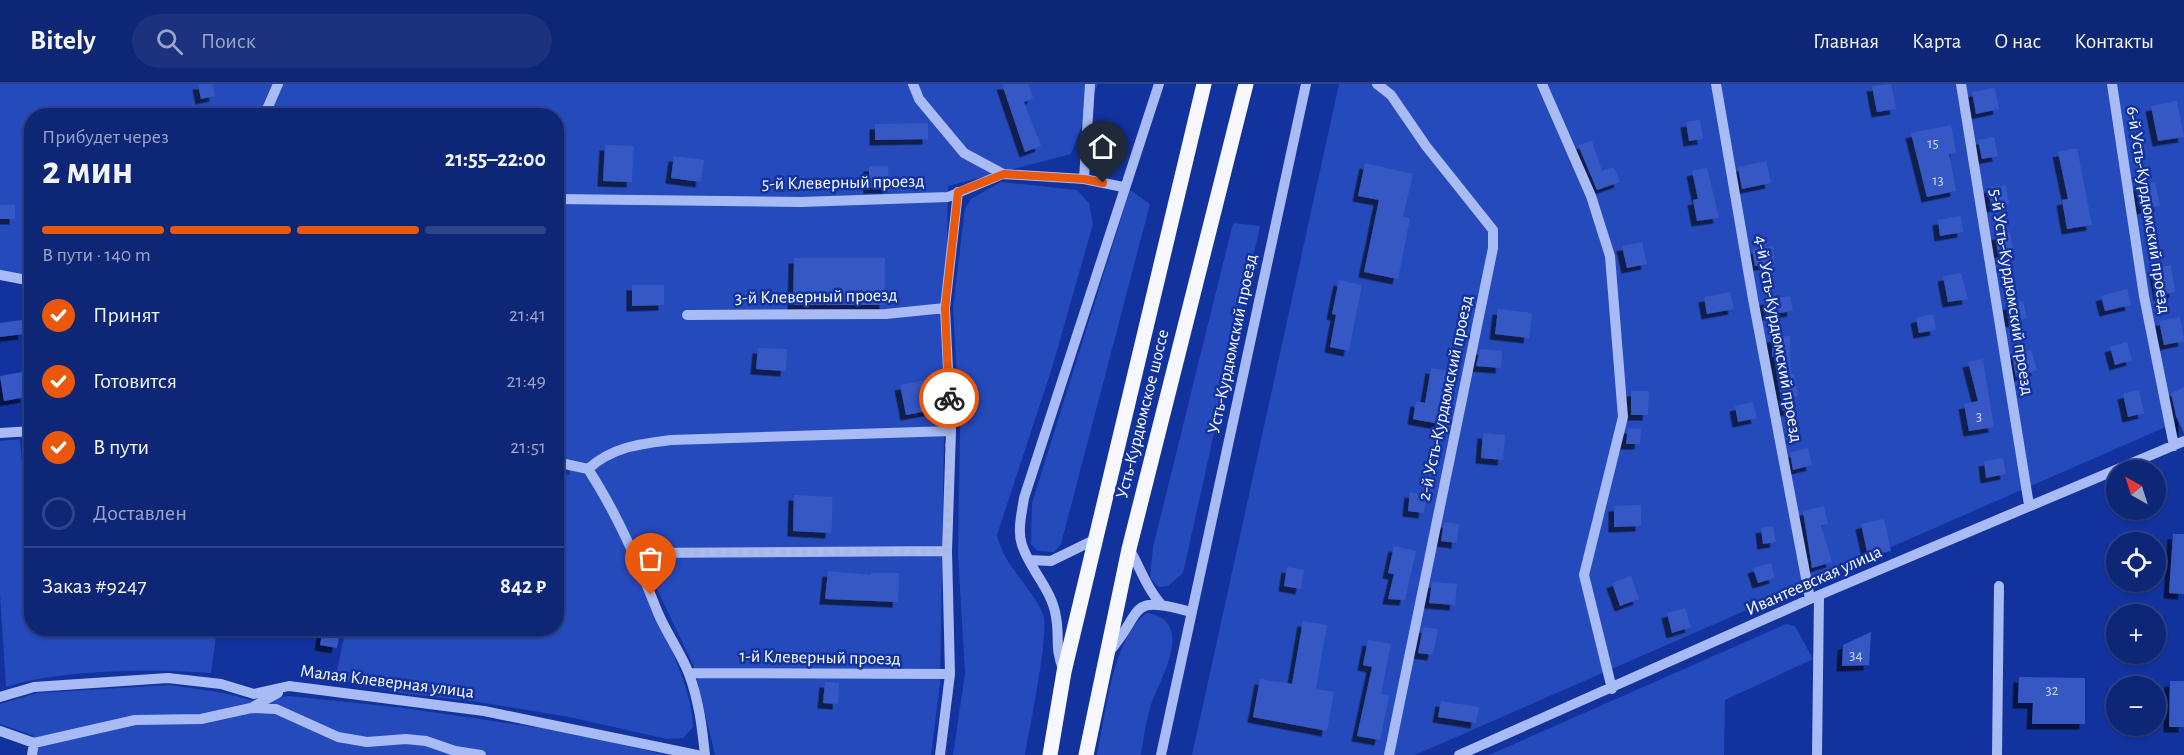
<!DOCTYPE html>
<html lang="ru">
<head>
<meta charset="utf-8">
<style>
	body { margin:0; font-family:"Alegreya Sans",sans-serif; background:#1c327e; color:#f1f3f6; height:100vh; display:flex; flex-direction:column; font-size:22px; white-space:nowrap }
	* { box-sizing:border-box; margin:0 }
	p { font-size:20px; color:#9ba5c5 }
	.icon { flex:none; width:33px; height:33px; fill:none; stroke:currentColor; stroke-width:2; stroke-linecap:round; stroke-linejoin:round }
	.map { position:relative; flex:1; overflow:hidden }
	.sheet { position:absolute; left:24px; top:24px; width:540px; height:528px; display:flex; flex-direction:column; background:#0e2676; border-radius:24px; box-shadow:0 2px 4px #0004,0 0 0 2px #2e4388 }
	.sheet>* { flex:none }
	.needle { width:39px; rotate:321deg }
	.tools { position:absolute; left:2106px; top:376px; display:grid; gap:12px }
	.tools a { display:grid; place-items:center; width:60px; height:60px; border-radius:50%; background:#0e2676; box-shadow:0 2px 4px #0004,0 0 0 2px #2e4388; font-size:30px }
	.pin { position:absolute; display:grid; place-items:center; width:51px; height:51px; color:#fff; margin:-62px -26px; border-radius:50% 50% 50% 0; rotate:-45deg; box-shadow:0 0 6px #0007 }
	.pin .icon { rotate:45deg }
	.courier { position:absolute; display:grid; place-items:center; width:60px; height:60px; margin:-30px; border:4px solid #ea580c; border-radius:50%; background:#fff; color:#222; box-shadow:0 2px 8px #0007 }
	.summary em { font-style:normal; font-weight:700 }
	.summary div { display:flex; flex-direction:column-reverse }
	.summary { display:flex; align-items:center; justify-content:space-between; height:102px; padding:0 18px }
	h1 { font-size:39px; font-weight:700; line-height:45px }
	.bar { display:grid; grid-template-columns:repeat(4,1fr); gap:9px 6px; align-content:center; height:72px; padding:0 18px }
	.bar i { height:8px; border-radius:4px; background:#2e4388 }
	.bar .current { background:#ea580c }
	.bar p { grid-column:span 4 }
	.line { display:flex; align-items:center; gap:15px; padding:0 18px; border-top:2px solid #2e4388 }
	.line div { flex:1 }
	ol { padding:0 18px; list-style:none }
	li { display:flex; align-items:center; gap:18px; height:66px }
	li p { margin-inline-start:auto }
	li .icon { padding:6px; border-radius:50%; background:#ea580c; color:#fff; stroke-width:4 }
	li:last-child { color:#9ba5c5 }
	li i { width:33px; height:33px; border:3px solid #2e4388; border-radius:50% }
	header { display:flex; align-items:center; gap:36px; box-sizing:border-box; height:84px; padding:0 30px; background:#0e2676; border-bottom:2px solid #2e4388 }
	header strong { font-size:28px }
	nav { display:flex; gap:33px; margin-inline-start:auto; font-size:21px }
	.search { width:420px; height:54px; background:#1c327e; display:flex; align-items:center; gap:15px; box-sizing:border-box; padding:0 21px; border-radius:33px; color:#9ba5c5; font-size:22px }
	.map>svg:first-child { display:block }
</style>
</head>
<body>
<header>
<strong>Bitely</strong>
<div class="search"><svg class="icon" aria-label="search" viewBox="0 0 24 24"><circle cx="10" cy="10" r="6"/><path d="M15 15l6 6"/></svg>Поиск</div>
<nav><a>Главная</a><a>Карта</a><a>О нас</a><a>Контакты</a></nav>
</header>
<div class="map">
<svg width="2184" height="671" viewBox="0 0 2184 671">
	<defs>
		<filter id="shadow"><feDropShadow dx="-5.5" dy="5.5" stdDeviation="0" flood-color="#0009"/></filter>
	</defs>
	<rect width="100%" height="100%" fill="#12329e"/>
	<path fill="#254abc" d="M0,0h1098l-27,70 -123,32 -8,498 -9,71h-216l-21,-88 -55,-116 -13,3c20,43 68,129 67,173l-10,11 -16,1 -98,-22 -90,-15 -77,-9 -67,-14 11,-50 210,-1 1,-156 13,3 -6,-19 -8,-2v-338h-524l-1,159 -31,4z
		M1339,0h845v335l-769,336h-223z
		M1001,98l76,8 12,13 4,21 -41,144 -55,167c7,32 33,49 46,79 7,16 -14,117 -18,141h-72l12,-82 -7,-119 2,-126 -7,-120 12,-100 6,-9z
		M1130,106l20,14 -89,340 -7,8 -16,-1 -7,-7 1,-41z
		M1233,139l27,3 -77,347 -15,13 -9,1 -9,-9 3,-31z
		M20,355l9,109 2,1 1,79 185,1 -6,44c-60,-4 -148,-4 -205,14l-6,-93v-153z
		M1147,529c51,8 11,68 3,95 -4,15 -7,32 -9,47h-44c9,-41 15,-117 50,-142z
		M1786,540l9,2 18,33 -88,41 -1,55h-235z
		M170,601l54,8 27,7 38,-4 115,12 164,24 98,23h-630l-2,-19 -34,-12v-20l37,-11z"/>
	<path fill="#3658c4" filter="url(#shadow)" d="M198,0h15l2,12 -14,3z
		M1002,0h26l5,14 -9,4 17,44 -16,6z
		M1891,0l5,25 -19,3 -5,-26z
		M1995,4l4,21 -23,5 -4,-22z
		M2177,17l7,36 -26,4 -7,-35z
		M1700,36l3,19 -14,2 -3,-19z
		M928,39v16l-53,1v-16z
		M1951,41l5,27 -7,2 7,37 -29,6 -16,-64z
		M1994,53l4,19 -16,3 -4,-19z
		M1592,57l10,30 12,-4 6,15 -23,8 -19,-45z
		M605,61l29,1 -2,36 -29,-1z
		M2077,64l15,77 -25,4 -5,-29 6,-1 -10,-47z
		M674,72l30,4 -3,22 -30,-4z
		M1766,77l5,22 -29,6 -4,-22z
		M1365,79l48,11 -10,43 7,1 -12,61 -34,-7 15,-72 -21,-4z
		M869,82h19l1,22h-20z
		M1707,84l12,50 -22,3 -4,-21 5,-1 -6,-28z
		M2155,98l5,24 -19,3 -5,-23z
		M2006,101l3,19 -18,3 -3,-19z
		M0,121h15v14h-15z
		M1961,132l2,16 -23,4 -2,-16z
		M2010,148l3,18 -15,3 -3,-18z
		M1642,158l5,22 -20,4 -5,-22z
		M1773,162l2,17 -20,3 -3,-17z
		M794,174h91v47h-92z
		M2171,181l4,27 -16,3 -5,-27z
		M1961,189l7,26 -20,3 -5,-26z
		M1339,196l23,5 -13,66 -19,-4 6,-32 -4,-1z
		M632,201h32v20l-32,1z
		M2127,205l4,16 -26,6 -4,-15z
		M1730,208l4,17 -27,5 -3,-17z
		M1790,212l3,15 -27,4 -2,-15z
		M2023,217l4,17 -17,4 -4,-17z
		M1498,225l34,4 -3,25 -34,-4z
		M1933,230l3,16 -17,3 -3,-15z
		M2180,233l4,24 -20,4 -5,-24z
		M22,236l2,14 -24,3v-14z
		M1790,252l1,38h3l4,22 -7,1 1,13 -9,1 -9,-55 -2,1v-20z
		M2127,258l5,18 -17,5 -5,-18z
		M758,264l29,1 -1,22 -30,-2z
		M1480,265l22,2 -1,17 -25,-2z
		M2031,266l6,20 -21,7 -4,-22z
		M1983,275l11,68 -25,4 -5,-27 14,-3 -10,-39z
		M1431,284l19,3 -10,53 -27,-5 3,-18 9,2z
		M22,288l4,25 -22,4 -4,-25z
		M928,296l6,30 -28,5 -6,-30z
		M2184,303v46l-8,-17 -5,-23z
		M2139,306l5,23 -16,4 -5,-23z
		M1631,307h18l-1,24h-17z
		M1753,318l4,16 -19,4 -3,-16z
		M1628,344l13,1 -1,15h-14z
		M1483,349l22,2 -2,25 -22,-2z
		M1808,364l4,17 -19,5 -3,-17z
		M2003,374l3,16 -20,4 -2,-17z
		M1410,408l16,3 -2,18 -16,-2z
		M794,411l39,2 -2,36 -38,-2z
		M1641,421v21l-27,1v-21z
		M1824,422l4,18 -7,1 11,37 -20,6 -9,-57z
		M1884,435l7,32 -23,5 -7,-32z
		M1444,438l15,2 -2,19 -16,-2z
		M1773,442l3,16 -13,2 -2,-16z
		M2173,450h11v60l-15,-1z
		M1394,462l22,5 -11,49 -17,-1 6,-25 -6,-1z
		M1771,479l4,15 -17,5 -5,-15z
		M1287,483l17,3 -3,19 -17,-3z
		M828,487l43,4v-2h28l-1,29 -73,-3z
		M1631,492l8,23 -19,7 -8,-23z
		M1432,498l25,2 -2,21 -26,-2z
		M1685,524l6,19 -19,6 -5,-20z
		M1303,537l24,4 -11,64 18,3 -7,39 -74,-14 7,-38 32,5z
		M1423,543l15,2 -5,26 -15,-2z
		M323,544l17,3 -3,17 -17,-3z
		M1871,548l-2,33 -27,1 1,-21z
		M1368,556l23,4 -10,50 8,2 -9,44 -23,-4 15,-69 -9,-2z
		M2019,593l66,1v46h-53l1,-21h-15z
		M2170,597h14v46h-15z
		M825,598l14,1 -1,21 -15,-1z
		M1441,617l38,6 -3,16 -38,-6z"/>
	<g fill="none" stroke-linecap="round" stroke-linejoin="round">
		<path stroke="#a8bbf4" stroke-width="10" d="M913,0l6,15 45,54 39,21
			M1377,0l14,11 35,51 67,84v18l-104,507
			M1542,0l49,112 19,60 13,161 -39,158 28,114
			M1716,0l37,215 57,300
			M1961,0l68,421
			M2112,0l32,212 30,150
			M264,32l14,-32
			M1084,95l6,-95
			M556,115l245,3 147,-5 55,-23 81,5 39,8
			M0,191l32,6
			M687,231l199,-1 59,-6
			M0,349l32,-2
			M556,378l32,7c30,46 50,94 70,144 9,21 23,40 31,61 10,27 13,53 16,81
			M588,385c24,-22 51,-25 83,-29l280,-9
			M1129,465c12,19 16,37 31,54
			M634,469l313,-2
			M1029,476l22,1 45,-22
			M1108,569c37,-41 17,-60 83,-41
			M1064,588c-10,-25 -4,-33 -8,-55 -4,-28 -26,-47 -34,-72 -5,-14 0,-33 2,-47l135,-414
			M689,589l261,1
			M0,613l34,-10 134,-9 53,6 33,10 35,-8 195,25 213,44
			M251,624l25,1 62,28 29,5 39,-3 20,2 29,10 26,4
			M0,647l34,12 101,-23 66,-1 50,-11 27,-15
			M32,671l2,-12
			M940,671l10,-81 -3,-123 4,-120 -6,-123 13,-116
			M1161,671l145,-671
			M1459,671l351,-156 374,-158
			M1817,671l2,-159
			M1997,671l2,-169"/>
		<path stroke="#f6f7ff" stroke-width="15" d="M1050,671l14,-83 140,-588
			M1086,671l43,-206 117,-465"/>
	</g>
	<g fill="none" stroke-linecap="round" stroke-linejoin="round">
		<path stroke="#acb7dd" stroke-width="6" stroke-dasharray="0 10.8" d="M651,511l-17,-42 313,-2 2,-153"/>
		<path stroke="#ea580c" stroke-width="8" d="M949,314l-4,-90 13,-116 46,-18 80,5 19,4"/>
	</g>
	<g text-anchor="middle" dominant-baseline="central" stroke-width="5" stroke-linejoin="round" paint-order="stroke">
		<g font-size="15" fill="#cdd5f0">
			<text x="1933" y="59">15</text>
			<text x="1938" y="96">13</text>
			<text x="1979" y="332">3</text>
			<text x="1856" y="571">34</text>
			<text x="2052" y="606">32</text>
		</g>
		<g font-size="18" fill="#fff" stroke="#12329e">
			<text transform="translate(843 99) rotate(-1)">5-й Клеверный проезд</text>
			<text transform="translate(2148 126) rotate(81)">6-й Усть-Курдюмский проезд</text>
			<text transform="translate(2011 208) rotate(81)">5-й Усть-Курдюмский проезд</text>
			<text transform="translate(816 213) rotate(-1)">3-й Клеверный проезд</text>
			<text transform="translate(1778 255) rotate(80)">4-й Усть-Курдюмский проезд</text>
			<text transform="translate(1233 260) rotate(-78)">Усть-Курдюмский проезд</text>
			<text transform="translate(1446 314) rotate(-78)">2-й Усть-Курдюмский проезд</text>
			<text transform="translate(1143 330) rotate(-76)">Усть-Курдюмское шоссе</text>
			<text transform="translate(1814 497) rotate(-24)">Ивантеевская улица</text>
			<text transform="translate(820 574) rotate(1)">1-й Клеверный проезд</text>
			<text transform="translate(387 598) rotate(7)">Малая Клеверная улица</text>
		</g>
	</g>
</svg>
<div class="tools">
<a><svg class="needle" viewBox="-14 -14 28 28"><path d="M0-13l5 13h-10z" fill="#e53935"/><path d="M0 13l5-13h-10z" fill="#9ba5c5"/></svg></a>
<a><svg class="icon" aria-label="locate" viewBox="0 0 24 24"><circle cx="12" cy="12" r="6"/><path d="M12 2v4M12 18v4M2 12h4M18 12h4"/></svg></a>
<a>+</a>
<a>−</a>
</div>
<div class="pin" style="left:651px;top:511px;background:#ea580c"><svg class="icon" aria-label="bag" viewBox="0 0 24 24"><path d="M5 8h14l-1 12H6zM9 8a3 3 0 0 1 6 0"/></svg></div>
<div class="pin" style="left:1103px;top:99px;background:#1f2937"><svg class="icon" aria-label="home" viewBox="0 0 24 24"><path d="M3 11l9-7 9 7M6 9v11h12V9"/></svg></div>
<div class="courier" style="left:949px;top:314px"><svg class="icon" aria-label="bike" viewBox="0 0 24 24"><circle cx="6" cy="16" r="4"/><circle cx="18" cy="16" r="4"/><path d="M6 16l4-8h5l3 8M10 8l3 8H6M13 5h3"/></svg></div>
<section class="sheet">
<div class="summary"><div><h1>2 мин</h1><p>Прибудет через</p></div><em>21:55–22:00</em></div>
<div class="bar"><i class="current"></i><i class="current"></i><i class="current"></i><i></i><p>В пути · 140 m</p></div>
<ol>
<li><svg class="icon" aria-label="check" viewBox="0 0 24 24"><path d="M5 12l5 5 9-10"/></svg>Принят<p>21:41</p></li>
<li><svg class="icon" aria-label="check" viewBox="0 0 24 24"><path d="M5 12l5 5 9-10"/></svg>Готовится<p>21:49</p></li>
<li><svg class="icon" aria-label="check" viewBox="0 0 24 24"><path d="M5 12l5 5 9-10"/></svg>В пути<p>21:51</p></li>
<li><i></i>Доставлен</li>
</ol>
<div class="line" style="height:78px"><div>Заказ #9247</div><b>842 ₽</b></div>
</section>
</div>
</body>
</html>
